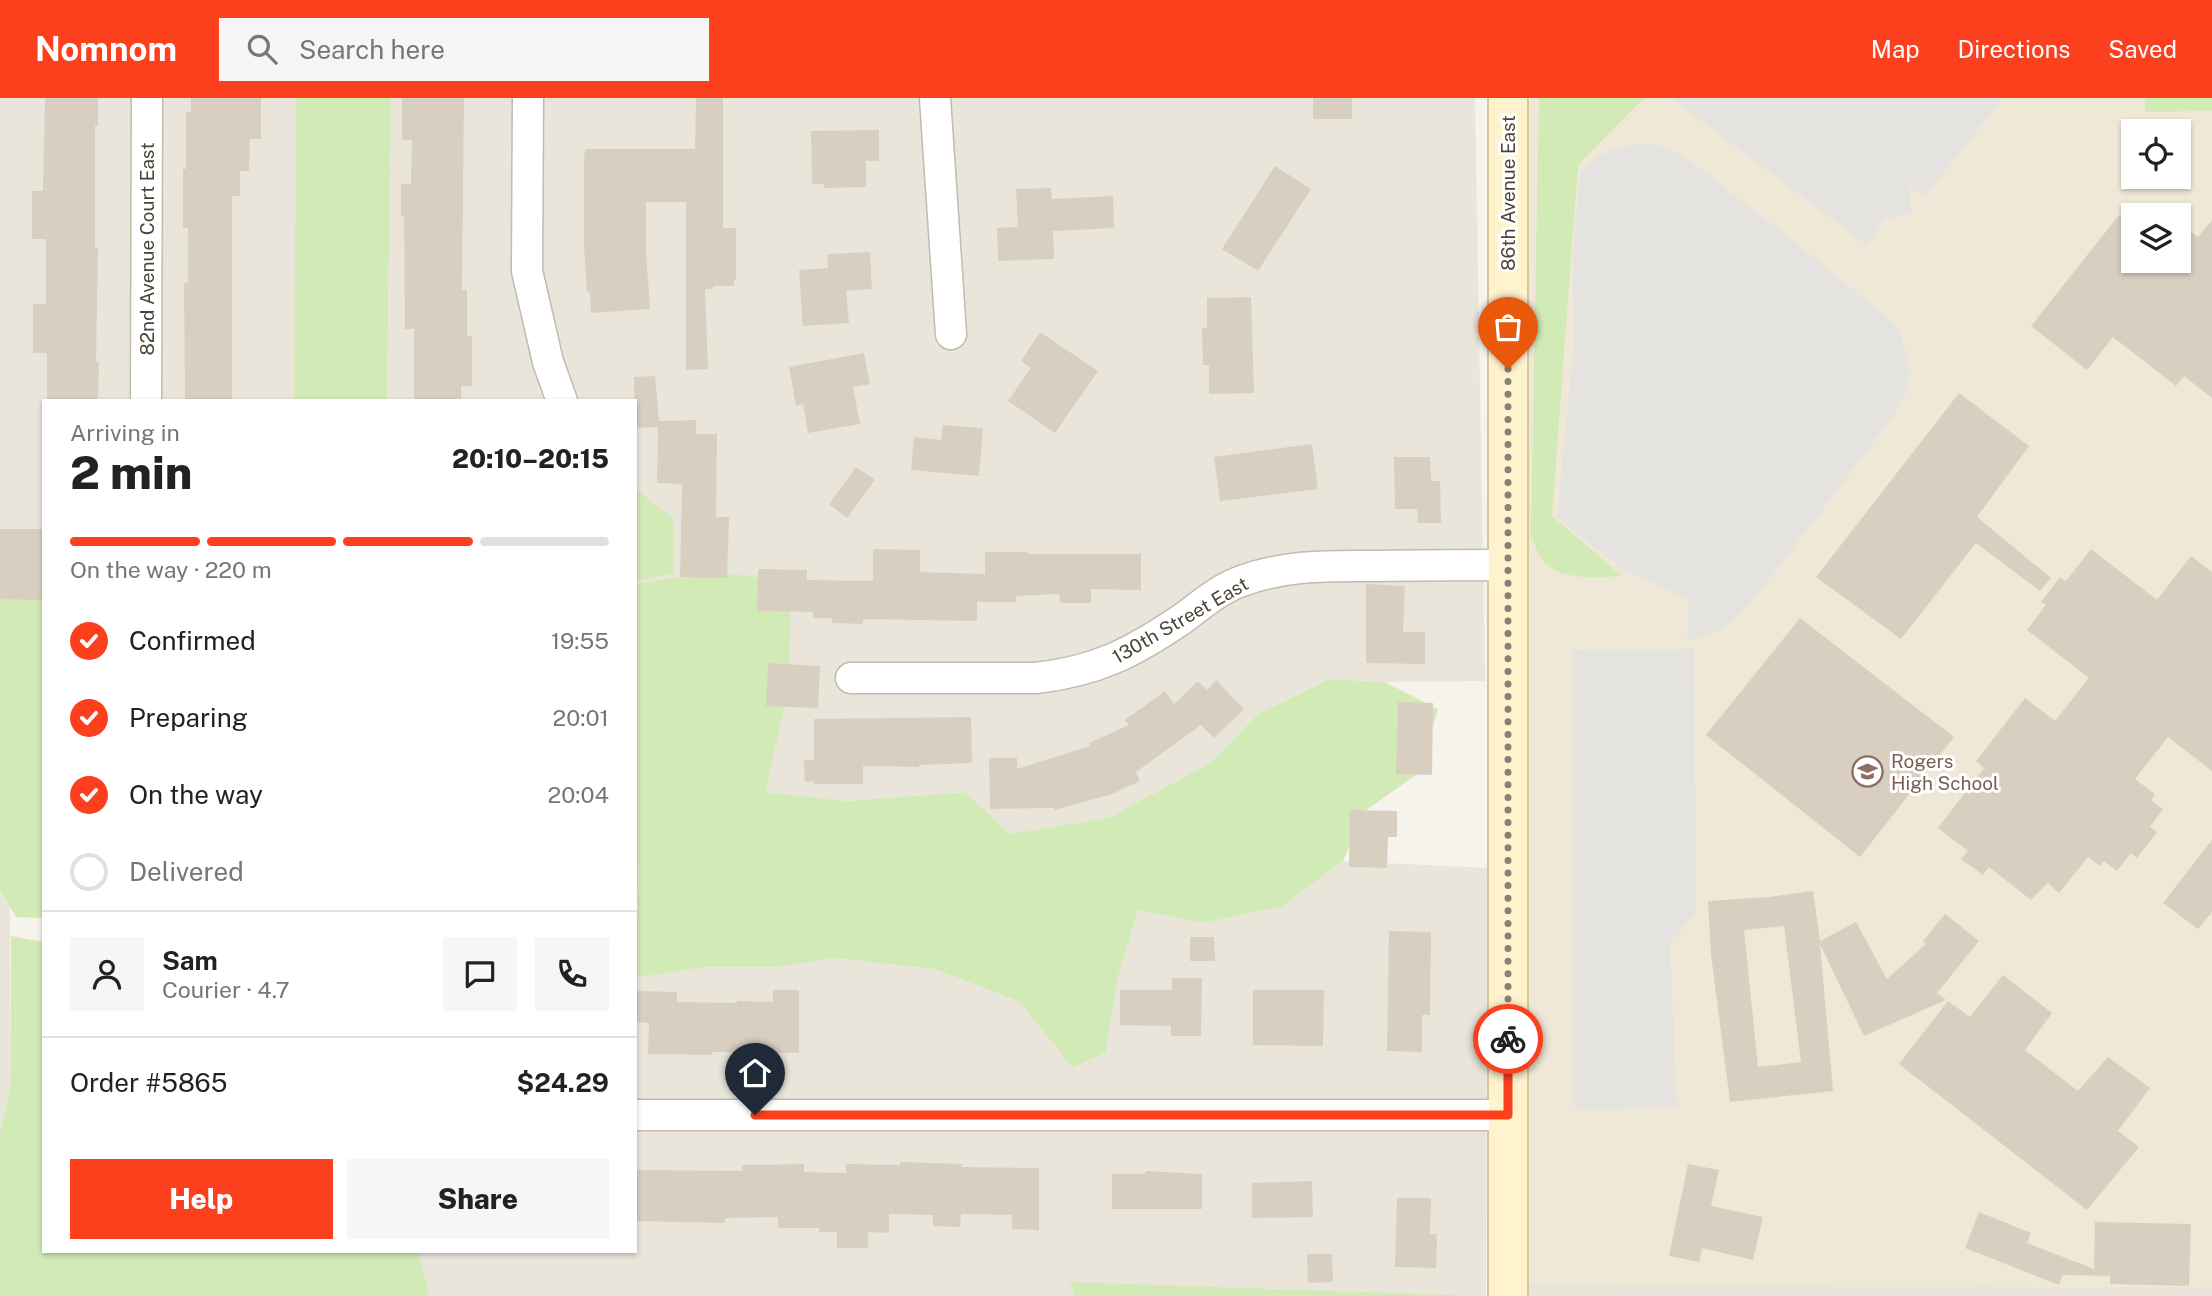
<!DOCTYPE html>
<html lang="en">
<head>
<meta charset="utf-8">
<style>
	body { margin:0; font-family:"Public Sans",sans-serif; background:#f6f6f6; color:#222; height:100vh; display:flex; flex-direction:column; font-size:26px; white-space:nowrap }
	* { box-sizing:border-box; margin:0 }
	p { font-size:23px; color:#767676 }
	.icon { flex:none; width:38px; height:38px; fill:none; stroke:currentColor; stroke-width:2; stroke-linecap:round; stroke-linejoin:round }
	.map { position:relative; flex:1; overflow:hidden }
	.side { position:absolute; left:42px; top:301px; width:595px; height:854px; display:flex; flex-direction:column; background:#fff; border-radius:0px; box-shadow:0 2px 5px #0004 }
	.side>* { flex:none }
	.controls { position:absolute; left:2121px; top:21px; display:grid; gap:14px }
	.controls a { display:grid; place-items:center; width:70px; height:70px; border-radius:0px; background:#fff; box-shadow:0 2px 5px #0004; font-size:35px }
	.pin { position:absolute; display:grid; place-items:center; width:60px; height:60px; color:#fff; margin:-72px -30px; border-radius:50% 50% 50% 0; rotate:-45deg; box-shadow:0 0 7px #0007 }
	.pin .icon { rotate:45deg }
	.courier { position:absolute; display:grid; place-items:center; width:70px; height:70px; margin:-35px; border:5px solid #fc3f1d; border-radius:50%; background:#fff; color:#222; box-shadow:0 2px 9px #0007 }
	.summary em { font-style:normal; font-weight:800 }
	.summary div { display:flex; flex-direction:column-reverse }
	.summary { display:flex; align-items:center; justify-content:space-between; height:119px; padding:0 28px }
	h1 { font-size:46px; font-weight:800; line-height:52px }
	.bar { display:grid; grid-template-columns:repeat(4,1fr); gap:10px 7px; align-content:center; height:84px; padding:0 28px }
	.bar i { height:9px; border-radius:5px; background:#e0e0e0 }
	.bar .current { background:#fc3f1d }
	.bar p { grid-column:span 4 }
	.line { display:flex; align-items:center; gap:18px; padding:0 28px; border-top:2px solid #e0e0e0 }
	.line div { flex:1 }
	.round { display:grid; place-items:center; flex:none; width:74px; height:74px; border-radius:0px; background:#f6f6f6 }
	ol { padding:0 28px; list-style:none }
	li { display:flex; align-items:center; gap:21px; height:77px }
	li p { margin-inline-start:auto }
	li .icon { padding:7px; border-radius:50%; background:#fc3f1d; color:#fff; stroke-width:4 }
	li:last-child { color:#767676 }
	li i { width:38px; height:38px; border:4px solid #e0e0e0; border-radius:50% }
	.primary-button { display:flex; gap:14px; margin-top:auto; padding:14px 28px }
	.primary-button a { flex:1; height:80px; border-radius:0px; background:#fc3f1d; color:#fff; font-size:28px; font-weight:800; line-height:80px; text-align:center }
	.primary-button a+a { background:#f6f6f6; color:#222 }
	header { display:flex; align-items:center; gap:42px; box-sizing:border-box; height:98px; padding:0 35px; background:#fc3f1d; color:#fff }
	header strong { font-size:33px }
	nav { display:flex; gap:38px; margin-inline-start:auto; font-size:24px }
	.search { width:490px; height:63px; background:#f6f6f6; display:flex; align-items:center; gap:18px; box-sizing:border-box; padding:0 24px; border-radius:0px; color:#767676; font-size:26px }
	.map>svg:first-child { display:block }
</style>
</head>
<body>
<header>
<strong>Nomnom</strong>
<div class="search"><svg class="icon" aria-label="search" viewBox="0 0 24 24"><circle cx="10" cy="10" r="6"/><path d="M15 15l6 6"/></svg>Search here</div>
<nav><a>Map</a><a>Directions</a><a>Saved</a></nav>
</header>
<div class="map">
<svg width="2212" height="1198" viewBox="0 0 2212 1198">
	<rect width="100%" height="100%" fill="#f6f3ec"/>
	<path fill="#eae5da" d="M0,0h296l-2,303h-250v200l-36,-1 3,486 -11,47z
		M391,0h1084l10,583 -100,1 -55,-3 -72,35 -46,48 -104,56 -99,16 -45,-42 -117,9 -81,-9 23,-106 -76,-115 -78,13v-183h-248z
		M635,761l4,9 -4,101z
		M1343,763l144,7 -1,428h-1060l4,-5 -13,-40h218v-273l71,-11h72l55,-9 102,11 85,33 53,66 33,-16 11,-71 21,-71 65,13 78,-16z
		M1518,1186l694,3v9h-694z"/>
	<path fill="#efe8d6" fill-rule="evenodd" d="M1530,0h682v1189l-694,-3zM2133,33h46v46h-46zM2133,117h46v46h-46z"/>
	<path fill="#d2eab5" d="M296,0h95l-4,303h-93z
		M1539,0h105l-66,67 -26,351 70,60c-24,1 -58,5 -76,-12 -8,-6 -11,-21 -15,-30z
		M2145,0h67v13l-67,1z
		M635,390l38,31 1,55 -39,7z
		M0,472l44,1v347l-28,-1 -16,-27z
		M713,473l78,12 -2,103 -23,106 81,9 118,-9 44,42 99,-16 104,-56 46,-48 72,-35 55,3 53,27 -18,63 -58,41 -19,48 -62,46 -78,16 -65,-13 -21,71 -11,71 -33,16 -53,-66 -85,-33 -102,-11 -55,9h-72l-71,11 4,-110 -4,-9v-275z
		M11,838l33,6v309h373l13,41 -4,4h-426v-163l11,-47z
		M1070,1184l408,14h-403z"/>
	<path fill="#e5e3e0" d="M1671,0h332l-78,99 -17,-11 4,27 -28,6 -17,26z
		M1639,46h17l26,11 101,77 107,88 8,9 10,29 1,17 -3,19 -14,24 -134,176 -18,21 -20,15 -33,11 2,-42 -64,-28 -68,-53 16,-167v-97l7,-81 18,-16 19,-9z
		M1694,551l2,264 -26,30 7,164 -98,3 -5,-3 -2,-10v-447z"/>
	<path fill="#d8cfc1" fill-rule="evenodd" d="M45,0h53v28h-3v122h3l-2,114h3l-1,39h-51v-48h-14v-49h13v-65h-14v-48h11z
		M191,0h70v41h-11l-1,32h-9v25h-8v205h-47l-1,-118h4v-55h-5v-59h3v-57h5z
		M402,0h62l-2,192h5v46h5v50h-11v15h-47v-72h-9l-1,-113 -3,-1v-31h10l1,-44h-10z
		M696,0h27v130h13v52h-2v6h-21v3h-8l3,80 -22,1v-168h-40v48l4,59 -59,4 -1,-21 -3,1 -3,-45v-90l1,-9h110z
		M1313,0h39v21h-39z
		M879,32v31h-13v26l-42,1v-4h-12l-1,-53z
		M1275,68l36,23 -53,82 -36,-22z
		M1051,90l1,11 61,-3 1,32 -61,3 1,28 -56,2 -1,-33 21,-1 -2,-38z
		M2119,117l14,11v35h46v-39l19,15 14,-17v178l-28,-22 -8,10 -63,-49 -26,33 -56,-44z
		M870,154l2,37 -26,2 3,32 -46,3 -4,-56 29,-2 -1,-14z
		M1251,199l3,96 -45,1v-29h-6l-1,-37h5v-30z
		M1040,234l58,39 -43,62 -47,-32 23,-33 -10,-7z
		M864,255l6,31 -17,3 7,37 -52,9 -5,-29 -7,2 -7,-39z
		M655,278l4,45 37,-1v14h21l-1,83h13l-2,61 -47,-1 2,-93 -25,-1 1,-56 -23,1 -1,-51z
		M1959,295l70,53 -52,71 74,61 -11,13 -64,-48 -75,96 -85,-62z
		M943,327l40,3 -4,48 -68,-6 3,-33 27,3z
		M1312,346l6,45 -98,12 -6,-44z
		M1394,359h36l1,24h9l1,42h-23l-1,-14h-22z
		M856,369l19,13 -28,38 -18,-14z
		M0,431h44v71l-44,-1z
		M873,451l47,1v22l65,2v-22h43v2h113v36l-50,-1v14h-31l-1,-9 -43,2v6h-39v19l-114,-2v5l-31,-1v-5h-19v-6l-56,-1 1,-42 49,1v10l66,1z
		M2091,451l66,51 34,-44 21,16v199l-44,-34 -33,42 20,15 -4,6 12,9 -13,18 7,5 -20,26 -6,-5 -14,18 -13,-10 -4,5 -12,-9 -29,36 -11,-10 -17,17 -42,-33 -6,8 -22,-16 7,-8 -30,-23 46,-60 -8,-7 49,-63 30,23 34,-43 -62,-48 19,-25 -5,-3 19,-25 6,4z
		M1366,486l39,2 -2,46h22v32l-59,-1z
		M1800,520l154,119 -94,120 -154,-122z
		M768,565l52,3 -2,42 -52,-2z
		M1216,582l28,29 -30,29 -13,-13 -65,47 4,9 -28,13 -57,16 -1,-2 -64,1 -1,-51h28v11l73,-23 -1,-3 40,-18 -4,-5 40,-29 9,13 24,-23 9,9z
		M1398,604l35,1 -1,72 -36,-1z
		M971,619l1,46 -53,2v2l-56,-1v18h-49v-3l-9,1 -1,-22h10v-41z
		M1350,712l47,1v26h-9l-1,31 -38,-1z
		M2212,742v72l-14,17 -35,-26z
		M1813,793l7,50 36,-19 31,57 39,-35 -3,-3 22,-27 34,27 -42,52 9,7 -82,36 -44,-92 13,147 -103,11 -19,-148 -3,-53 61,-4zM1784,828l17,136 -43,5 -14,-137z
		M1389,833l42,1 -1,83h-8v37l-35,-1z
		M1190,839h24l1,24h-25z
		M2003,877l49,38 -27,37 53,41 30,-34 42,31 -32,43 21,16 -52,63 -188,-146 49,-63 22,16z
		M1172,880h30l-1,58h-30v-10l-51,-1v-35h52z
		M773,892h26v63l-87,-1v3l-64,-1 1,-31 -14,-1v-31l42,1v10l60,1v-2l36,1z
		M1253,892h71l-1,56 -70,-1z
		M900,1064l62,2v3l77,1v62l-27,-1v-14l-51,-1 -1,13 -27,-1v-11l-44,-1v19l-21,-1v16h-31v-16h-18v-4h-41v-11l-53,1v5l-90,-2v-51l107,1v-6l62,-1v8l42,1v-9l54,1z
		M1688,1066l31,6 -8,36 52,11 -10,43 -51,-12 -3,14 -30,-6z
		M1145,1073l57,3v35h-90v-35h33z
		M1312,1083l1,36 -61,1v-35z
		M1397,1100h34l-1,36h7l-1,34 -41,-1z
		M1979,1114l52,21 -4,10 67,26 1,-47 96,2 -2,62 -79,-2v-8l-47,-1 -4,10 -94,-37z
		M1307,1156h25l1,28 -25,1z"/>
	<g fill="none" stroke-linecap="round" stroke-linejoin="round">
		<defs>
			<path id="street" d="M528,0l-1,173 21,91 14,39
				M935,0l16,236
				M146,303l1,-303
				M851,580h185c61,-7 96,-25 146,-59 18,-13 36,-29 57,-37 46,-18 94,-16 142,-16 42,-1 85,-1 127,-1
				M635,1017h873"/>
			<path id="secondary" d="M1508,1198v-1198"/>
		</defs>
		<use href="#street" stroke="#c2bbae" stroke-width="33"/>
		<use href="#secondary" stroke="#d6c79b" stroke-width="42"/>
		<use href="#street" stroke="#fff" stroke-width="30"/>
		<use href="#secondary" stroke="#fff3cd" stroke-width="38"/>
	</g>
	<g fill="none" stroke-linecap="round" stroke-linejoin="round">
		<path stroke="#878178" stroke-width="7" stroke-dasharray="0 12.6" d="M1508,271v670"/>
		<path stroke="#fc3f1d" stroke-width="9" d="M755,1017h753v-76"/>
	</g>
	<defs>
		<symbol id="school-ring" viewBox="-11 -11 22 22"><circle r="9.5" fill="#fff" stroke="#8d6e63" stroke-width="1.5"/><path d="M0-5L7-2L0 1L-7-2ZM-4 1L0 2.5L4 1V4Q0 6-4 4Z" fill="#8d6e63"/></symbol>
	</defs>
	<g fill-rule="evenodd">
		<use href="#school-ring" x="1850" y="656" width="35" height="35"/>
	</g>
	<g text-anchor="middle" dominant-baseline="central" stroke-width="6" stroke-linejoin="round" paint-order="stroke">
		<g font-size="19" fill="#4b4439" stroke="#fff">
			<text transform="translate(1508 95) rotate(-90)">86th Avenue East</text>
			<text transform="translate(147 151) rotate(-90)">82nd Avenue Court East</text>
			<text transform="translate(1180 522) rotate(-30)">130th Street East</text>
		</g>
		<g font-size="19" fill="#785e54" stroke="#fff" text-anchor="start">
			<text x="1891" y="663">Rogers<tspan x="1891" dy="22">High School</tspan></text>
		</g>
	</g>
</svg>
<div class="controls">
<a><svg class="icon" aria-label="locate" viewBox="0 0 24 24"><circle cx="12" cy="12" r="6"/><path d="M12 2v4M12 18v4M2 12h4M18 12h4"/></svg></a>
<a><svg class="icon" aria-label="layers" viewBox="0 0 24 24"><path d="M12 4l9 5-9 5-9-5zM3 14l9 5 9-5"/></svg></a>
</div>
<div class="pin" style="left:1508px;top:271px;background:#ea580c"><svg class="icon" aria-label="bag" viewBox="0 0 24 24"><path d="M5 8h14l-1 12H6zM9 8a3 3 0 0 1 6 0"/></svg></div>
<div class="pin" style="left:755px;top:1017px;background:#1f2937"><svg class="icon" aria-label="home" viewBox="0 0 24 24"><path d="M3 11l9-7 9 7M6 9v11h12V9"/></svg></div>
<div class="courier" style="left:1508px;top:941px"><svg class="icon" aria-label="bike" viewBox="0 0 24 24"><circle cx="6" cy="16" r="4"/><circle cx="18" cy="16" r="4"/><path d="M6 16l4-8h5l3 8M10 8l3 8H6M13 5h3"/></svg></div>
<section class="side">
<div class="summary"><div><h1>2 min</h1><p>Arriving in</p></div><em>20:10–20:15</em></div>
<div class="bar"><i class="current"></i><i class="current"></i><i class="current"></i><i></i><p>On the way · 220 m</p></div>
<ol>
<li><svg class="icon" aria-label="check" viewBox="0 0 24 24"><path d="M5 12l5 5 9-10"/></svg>Confirmed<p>19:55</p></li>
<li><svg class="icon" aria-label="check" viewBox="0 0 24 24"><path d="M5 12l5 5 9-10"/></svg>Preparing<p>20:01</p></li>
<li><svg class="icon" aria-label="check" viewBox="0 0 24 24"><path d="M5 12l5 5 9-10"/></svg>On the way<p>20:04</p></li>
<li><i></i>Delivered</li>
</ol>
<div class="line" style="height:126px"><a class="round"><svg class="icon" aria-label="person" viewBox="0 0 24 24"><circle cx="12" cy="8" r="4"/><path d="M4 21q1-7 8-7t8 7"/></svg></a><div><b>Sam</b><p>Courier · 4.7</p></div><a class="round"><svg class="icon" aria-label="chat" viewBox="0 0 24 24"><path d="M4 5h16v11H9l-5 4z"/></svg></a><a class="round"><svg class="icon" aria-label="phone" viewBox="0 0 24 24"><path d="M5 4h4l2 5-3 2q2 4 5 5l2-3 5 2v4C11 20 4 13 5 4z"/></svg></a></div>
<div class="line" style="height:91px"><div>Order #5865</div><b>$24.29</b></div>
<div class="primary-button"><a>Help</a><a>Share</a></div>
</section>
</div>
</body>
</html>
